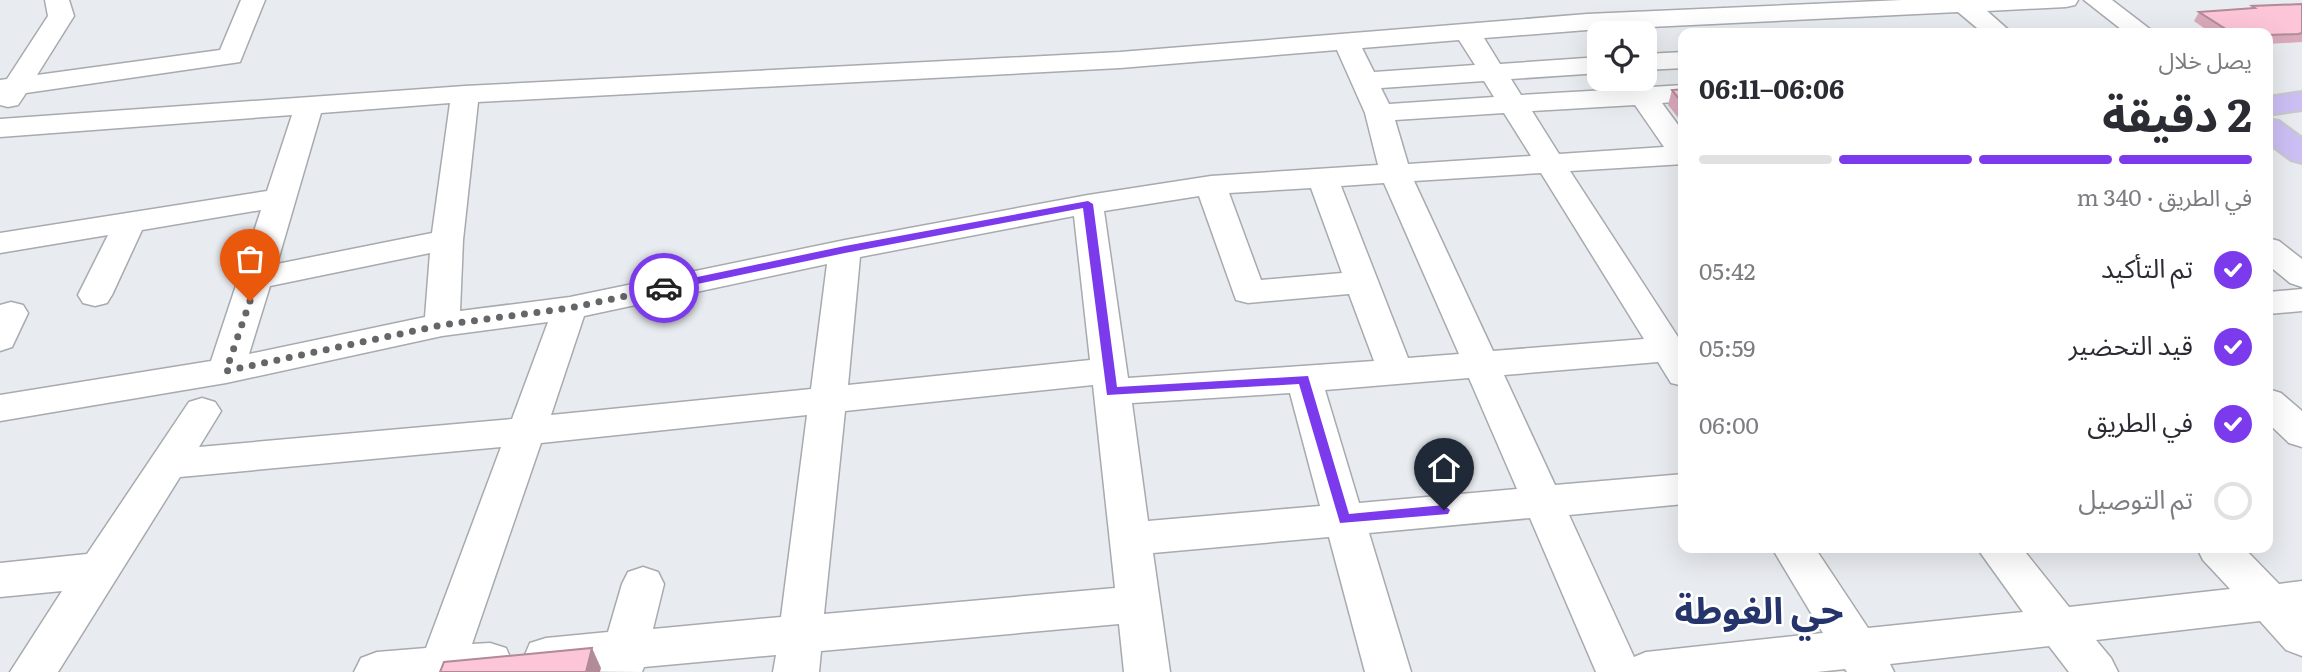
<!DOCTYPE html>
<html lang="ar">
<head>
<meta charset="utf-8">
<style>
	body { margin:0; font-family:Literata,"Noto Sans Arabic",serif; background:#f7f7f7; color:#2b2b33; direction:rtl; height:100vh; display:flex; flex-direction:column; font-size:26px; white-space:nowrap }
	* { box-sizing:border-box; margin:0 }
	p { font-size:23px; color:#7c7c81 }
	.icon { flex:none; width:38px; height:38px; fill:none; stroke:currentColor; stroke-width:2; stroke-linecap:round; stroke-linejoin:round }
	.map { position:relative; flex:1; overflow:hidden; direction:ltr }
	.drawer { position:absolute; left:1678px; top:28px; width:595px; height:525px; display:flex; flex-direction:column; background:#fff; border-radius:14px; box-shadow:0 7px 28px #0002; direction:rtl }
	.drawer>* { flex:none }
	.fabs { position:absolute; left:1587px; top:21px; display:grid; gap:14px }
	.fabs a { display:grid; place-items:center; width:70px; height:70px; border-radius:14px; background:#fff; box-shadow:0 7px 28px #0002; font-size:35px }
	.pin { position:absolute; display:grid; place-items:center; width:60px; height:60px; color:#fff; margin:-72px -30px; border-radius:50% 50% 50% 0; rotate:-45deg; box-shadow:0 0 7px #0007 }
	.pin .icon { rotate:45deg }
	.courier { position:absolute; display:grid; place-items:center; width:70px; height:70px; margin:-35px; border:5px solid #7c3aed; border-radius:50%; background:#fff; color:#222; box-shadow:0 2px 9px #0007 }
	.overview em { font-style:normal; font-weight:700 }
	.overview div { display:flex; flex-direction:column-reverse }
	.overview { display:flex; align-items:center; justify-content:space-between; height:119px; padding:0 21px }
	h1 { font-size:46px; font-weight:700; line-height:52px }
	.bar { display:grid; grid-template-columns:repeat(4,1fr); gap:10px 7px; align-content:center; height:84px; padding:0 21px }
	.bar i { height:9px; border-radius:5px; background:#e1e1e2 }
	.bar .active { background:#7c3aed }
	.bar p { grid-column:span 4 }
	ol { padding:0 21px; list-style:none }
	li { display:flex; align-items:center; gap:21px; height:77px }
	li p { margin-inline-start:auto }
	li .icon { padding:7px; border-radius:50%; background:#7c3aed; color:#fff; stroke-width:4 }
	li:last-child { color:#7c7c81 }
	li i { width:38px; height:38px; border:4px solid #e1e1e2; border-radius:50% }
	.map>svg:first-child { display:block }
</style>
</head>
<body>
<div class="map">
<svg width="2302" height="672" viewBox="0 0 2302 672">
	<rect width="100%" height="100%" fill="#e8ebef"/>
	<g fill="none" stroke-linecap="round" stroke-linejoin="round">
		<defs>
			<path id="minor" d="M45,0h24l5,16 -37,59 183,-25 21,-50h24l-25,62 -214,31 -8,12 -10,2 -8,-2v-25l7,-1 41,-63z
				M1902,0h176l-3,5 -9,2 -79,4 25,22h-29l-25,-21 -371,18 -103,8 16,26 100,-7v16l-89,6 10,16 103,-6 -5,-10h26l6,8 33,-2v16l-22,2 22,30v31l-114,7 108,166 6,-1v50l-13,-3 -13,-21 -154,13 51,110 129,-11v30l-115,11 65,142 12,-5 177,-19 -51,-85h43l53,80 155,-16 -46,-64h45l47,59 161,-18 -27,-29 -6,-12h47l35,36 23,-3v75l-16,-6 -26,-29 -164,19 15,18 7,14h-49l-20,-26 -159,18 4,8h-47l-2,-3 -28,3h-221l-66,-154 -161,15 42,139h-46l-36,-135 -176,16 17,119h-46l-5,-48 -298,27 -2,21h-46l3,-17 -132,12 -2,5 -112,-1 -6,-14 6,-14 16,-5 62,-6 14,-48 6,-12 15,-5 15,5 6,12 -11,45 128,-12 26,-202 -266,28 -69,201 18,-1 16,5 6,14 -4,10h-154l7,-14 16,-6 49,-4 75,-201 -321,30 -122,195h-48l52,-81 -62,6v-34l87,-9 102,-152 13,-4 13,4 6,9 -22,36 313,-28 36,-97 -106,14 -216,47 -226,38v-26l211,-34 50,-151 -119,20 -30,65 -5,8 -12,3 -12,-3 -5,-8 30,-60 -108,18v-20l267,-42 25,-76 -292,22v-18l465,-33 655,-34 467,-38zM1459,40l16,25 -101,7 -12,-24zM1337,50l28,63 13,52 -167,11 -123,19 -243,45 -275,57 -110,14 3,-71 15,-138 642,-34zM1484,81l10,16 -105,7 -8,-16zM450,103l-18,130 -155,31 44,-151zM1635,105l29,42 -105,7 -27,-43zM1504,113l27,43 -123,8 -13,-44zM1541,173l103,166 -151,12 -79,-170zM1384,183l75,171 -51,4 -67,-172zM1311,188l31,85 -81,7 -32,-87zM1199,196l37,104 12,3 101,-9 25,67 -246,17 -24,-167zM1074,216l16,144 -242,25 12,-128zM430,253l-5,64 -176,37 21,-68zM827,264l-16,125 -260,26 33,-99zM1469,378l48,111 -158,14 -34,-113zM1093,385l22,203 -291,26 21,-203zM1290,393l30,113 -172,15 -16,-118z
				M2084,0h28l43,33h-29z
				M1684,52v16l-39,2v-16z
				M2268,238l11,3 23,18v28l-12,-4 -22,-18z
				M2302,289v22l-34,3v-22z
				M11,302l12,3 5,8 -16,34 -12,4v-46z
				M2268,389l13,4 21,18v36l-13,-4 -21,-20z"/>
			<path id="major" d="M2302,92v18l-34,5v-18z
				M2268,119l11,2 23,17v25l-11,-3 -23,-17z"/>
		</defs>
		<use href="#minor" stroke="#a7aaae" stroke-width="3"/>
		<use href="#major" stroke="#c9c9c9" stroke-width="4"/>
		<use href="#minor" fill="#fff" fill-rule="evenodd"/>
		<use href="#major" fill="#ccbff4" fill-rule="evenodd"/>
	</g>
	<path fill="#daaaba" d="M2302,4v38l-34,2v-11h-57l-17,-12 5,-9 52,-4 1,-2z
		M1684,89v36l-16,-20 4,-15z"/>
	<path fill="#b18b97" d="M592,648l9,20 -1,4h-14z"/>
	<path fill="#fdc6d8" stroke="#b18b97" stroke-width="2" d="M2302,4v29l-4,1 -30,1v-2h-36l-33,-21 56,-4 -3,-2z
		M1684,89v16l-12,-15z
		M592,648l-6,24h-146l4,-10z"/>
	<path fill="#7c3aed" d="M1088,201l5,3 24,183 191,-11 41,138 95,-9 6,5 -2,4 -108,9 -41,-139 -192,11 -24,-187 -238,45 -181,38 -6,-3 6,-4 181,-38z"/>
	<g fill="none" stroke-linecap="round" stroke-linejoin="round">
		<path stroke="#646668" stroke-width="7" stroke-dasharray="0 12.6" d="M250,301l-24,70 216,-46 128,-17 94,-20"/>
	</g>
	<g text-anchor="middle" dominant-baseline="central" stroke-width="5" stroke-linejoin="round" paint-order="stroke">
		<g font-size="37" font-weight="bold" fill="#26346c" stroke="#fff">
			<text x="1759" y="607">حي الغوطة</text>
		</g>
	</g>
</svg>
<div class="fabs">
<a><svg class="icon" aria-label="locate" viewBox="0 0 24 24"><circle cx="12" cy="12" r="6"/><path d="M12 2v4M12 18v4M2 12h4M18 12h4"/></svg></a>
</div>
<div class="pin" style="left:250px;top:301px;background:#ea580c"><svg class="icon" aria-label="bag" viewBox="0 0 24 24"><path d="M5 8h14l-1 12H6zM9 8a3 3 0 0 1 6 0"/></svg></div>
<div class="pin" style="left:1444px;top:510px;background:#1f2937"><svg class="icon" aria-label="home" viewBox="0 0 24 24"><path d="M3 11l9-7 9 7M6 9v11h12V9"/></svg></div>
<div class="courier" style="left:664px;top:288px"><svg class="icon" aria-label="car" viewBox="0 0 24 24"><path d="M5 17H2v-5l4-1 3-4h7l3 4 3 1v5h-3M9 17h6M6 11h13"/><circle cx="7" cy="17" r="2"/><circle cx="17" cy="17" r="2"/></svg></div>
<section class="drawer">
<div class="overview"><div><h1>2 دقيقة</h1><p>يصل خلال</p></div><em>06:06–06:11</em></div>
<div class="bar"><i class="active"></i><i class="active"></i><i class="active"></i><i></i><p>في الطريق · 340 m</p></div>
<ol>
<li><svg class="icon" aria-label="check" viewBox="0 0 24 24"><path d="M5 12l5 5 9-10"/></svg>تم التأكيد<p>05:42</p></li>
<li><svg class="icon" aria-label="check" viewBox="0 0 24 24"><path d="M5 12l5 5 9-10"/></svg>قيد التحضير<p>05:59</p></li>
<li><svg class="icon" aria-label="check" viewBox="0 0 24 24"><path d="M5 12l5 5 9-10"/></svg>في الطريق<p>06:00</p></li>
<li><i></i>تم التوصيل</li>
</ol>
</section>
</div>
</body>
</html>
